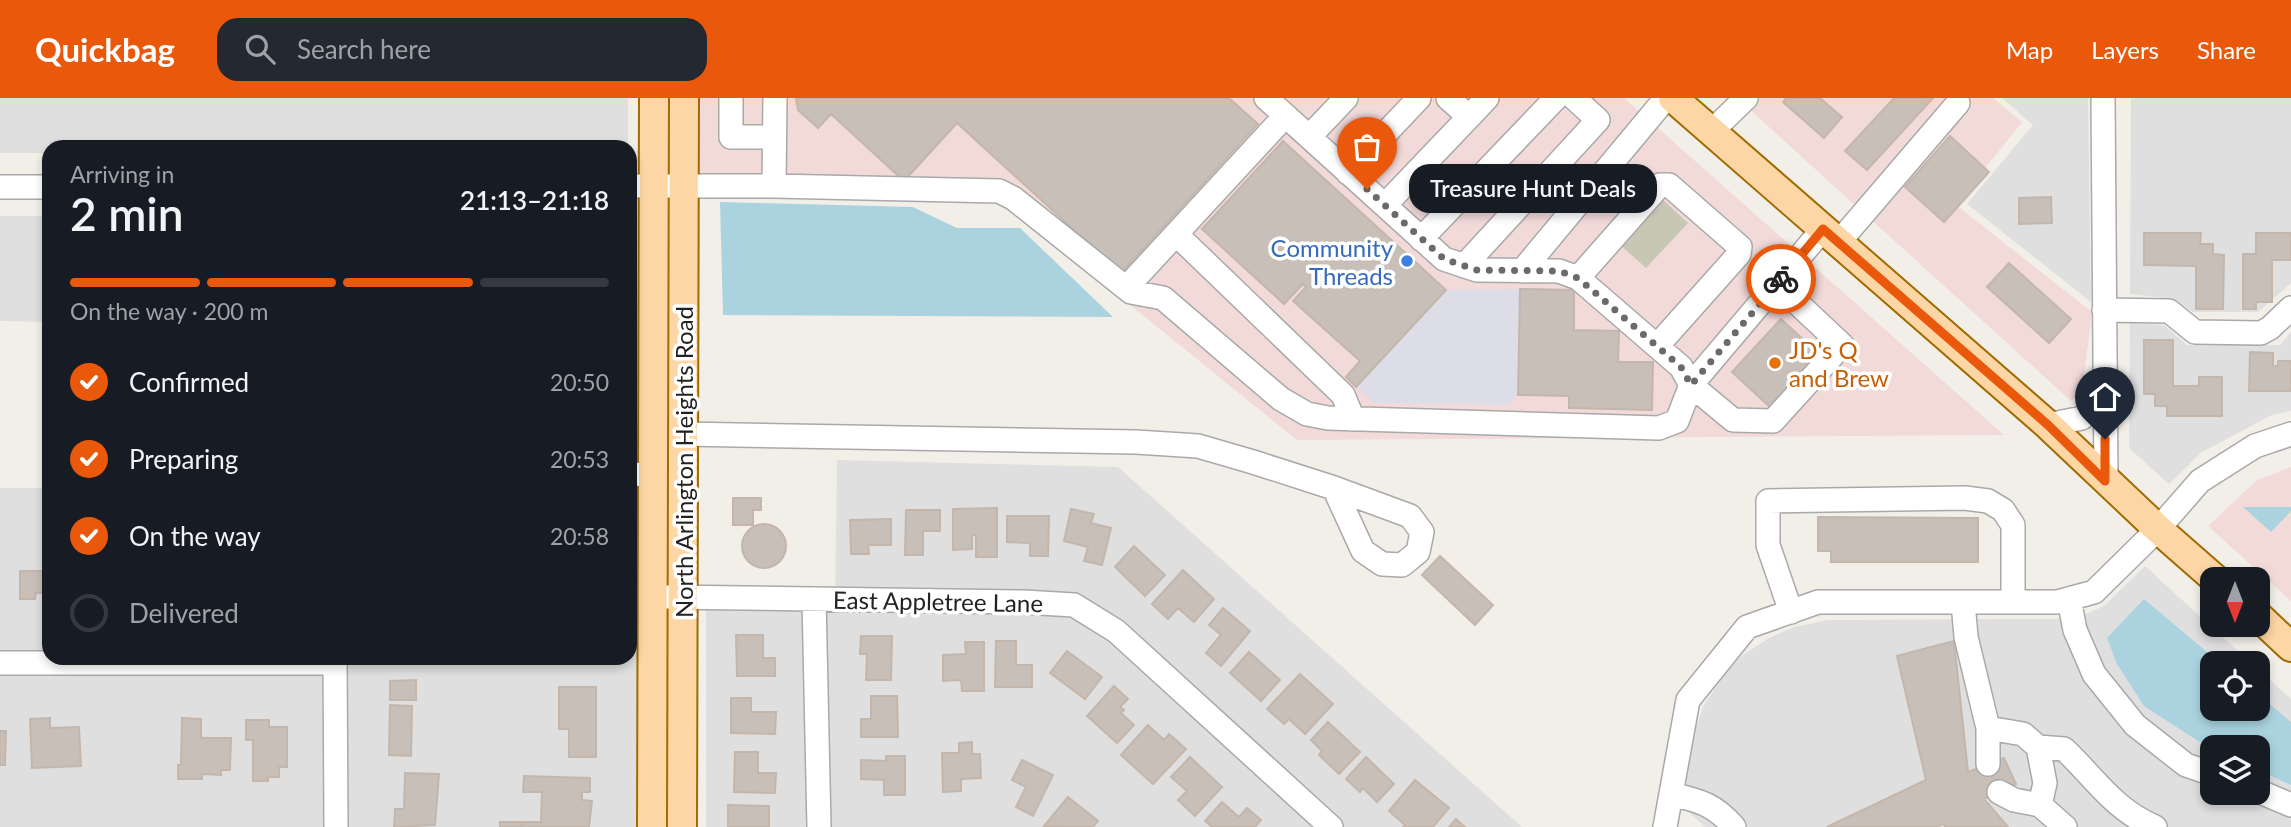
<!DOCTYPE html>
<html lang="en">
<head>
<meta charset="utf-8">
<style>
	body { margin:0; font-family:Lato,sans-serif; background:#242831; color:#f1f3f6; height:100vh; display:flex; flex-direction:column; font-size:26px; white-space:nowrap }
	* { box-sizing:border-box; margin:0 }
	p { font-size:23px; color:#9ea1a6 }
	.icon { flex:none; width:38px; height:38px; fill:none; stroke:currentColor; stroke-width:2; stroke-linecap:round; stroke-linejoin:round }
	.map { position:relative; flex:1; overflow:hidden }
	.sheet { position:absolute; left:42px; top:42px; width:595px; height:525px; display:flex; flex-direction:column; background:#171b24; border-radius:21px; box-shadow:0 4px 10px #0003 }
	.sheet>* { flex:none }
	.needle { width:46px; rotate:180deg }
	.controls { position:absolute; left:2200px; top:469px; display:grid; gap:14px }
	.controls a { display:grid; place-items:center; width:70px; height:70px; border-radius:14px; background:#171b24; box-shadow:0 4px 10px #0003; font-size:35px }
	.pin { position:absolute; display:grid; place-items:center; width:60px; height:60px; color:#fff; margin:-72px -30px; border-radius:50% 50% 50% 0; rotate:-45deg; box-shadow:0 0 7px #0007 }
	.pin .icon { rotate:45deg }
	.courier { position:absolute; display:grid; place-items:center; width:70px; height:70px; margin:-35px; border:5px solid #ea580c; border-radius:50%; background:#fff; color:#222; box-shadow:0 2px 9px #0007 }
	.bubble { position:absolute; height:49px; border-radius:21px; background:#171b24; box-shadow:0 4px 10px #0003; font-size:23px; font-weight:600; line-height:49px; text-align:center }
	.summary em { font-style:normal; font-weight:600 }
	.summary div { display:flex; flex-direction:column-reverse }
	.summary { display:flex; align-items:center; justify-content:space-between; height:119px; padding:0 28px }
	h1 { font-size:46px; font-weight:600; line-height:52px }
	.bar { display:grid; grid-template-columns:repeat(4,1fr); gap:10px 7px; align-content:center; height:84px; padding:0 28px }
	.bar i { height:9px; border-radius:5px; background:#363941 }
	.bar .selected { background:#ea580c }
	.bar p { grid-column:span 4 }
	ol { padding:0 28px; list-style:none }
	li { display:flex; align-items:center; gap:21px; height:77px }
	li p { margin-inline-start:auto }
	li .icon { padding:7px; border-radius:50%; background:#ea580c; color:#fff; stroke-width:4 }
	li:last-child { color:#9ea1a6 }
	li i { width:38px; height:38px; border:4px solid #363941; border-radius:50% }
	header { display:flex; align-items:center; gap:42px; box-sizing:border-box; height:98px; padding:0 35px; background:#ea580c; color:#fff }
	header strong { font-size:33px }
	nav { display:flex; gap:38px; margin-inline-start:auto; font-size:24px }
	.search { width:490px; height:63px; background:#242831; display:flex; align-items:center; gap:18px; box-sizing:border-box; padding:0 24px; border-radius:21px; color:#9ea1a6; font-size:26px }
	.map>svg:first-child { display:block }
</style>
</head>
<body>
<header>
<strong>Quickbag</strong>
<div class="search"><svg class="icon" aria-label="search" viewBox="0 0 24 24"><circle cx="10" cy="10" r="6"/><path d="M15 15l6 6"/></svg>Search here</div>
<nav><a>Map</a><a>Layers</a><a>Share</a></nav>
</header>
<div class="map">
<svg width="2291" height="729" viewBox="0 0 2291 729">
	<rect width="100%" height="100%" fill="#f2efe9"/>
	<path fill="#e0dfdf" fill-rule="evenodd" d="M0,0h628v49h-579v6h-49z
		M2002,0h86l3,204 -124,-98 66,-79z
		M2131,0h160v185l-33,29h-65l-20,-13 -43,-5z
		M0,118h49v106l-49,-1z
		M2130,225l34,2 23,20h93l11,-13v79l-19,4 -70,37 -33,32 -40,-36z
		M837,362l281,7 404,360h-816v-218h129z
		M630,388h10l-1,341h-639v-339h49v170h581z
		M2145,468l106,97h-39v46h46v-40l33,30v128h-586l-15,-14 -4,-31 1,-18 7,-32 10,-27 18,-27 18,-21 29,-19 25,-11 34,-7 227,-1 34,-6 16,-8zM2212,649h46v46h-46z"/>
	<path fill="#f2dad9" d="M695,0h929l380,337 -707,5 -313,-253 -291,-4z
		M1737,0h256l29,24 -66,83 136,107 -10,81 -11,8z
		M2291,369v134l-83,-75 49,-46z"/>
	<path fill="#c7c7b4" d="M1660,99l28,26 -42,45 -29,-26z"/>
	<path fill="#dddde8" d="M1520,191l-2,106 -11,10 -133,-2 -18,-16 90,-97z"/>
	<path fill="#aad3df" d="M720,104l193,5 44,21h63l93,89 -390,-2z
		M2243,409h48v4l-20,21z
		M2144,501l76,64h-8v46h46v-15l33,28v63l-33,-15v-23h-46v3l-68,-44 -27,-42 -10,-26z"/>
	<path fill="#c7bfb8" stroke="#c4b6ab" stroke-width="2" d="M796,0h433l29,26 -137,149 -164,-150 -53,58 -73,-67 -13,14 -20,-18z
		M1786,0h34l22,19 -18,21 -41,-36z
		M1894,0h39l-66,72 -22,-19z
		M1950,38l39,36 -45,50 -39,-35z
		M1283,43l163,149 -90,97 -10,-10 14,-16 -67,-60 13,-14 -3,-3 -19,20 -82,-75z
		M2051,99l1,26 -33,1v-26z
		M2144,135h57l-1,11h13v10l11,1 -1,54h-27v-43l-52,-1z
		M2256,135h35v27h-19v42h-16v7h-13v-55h13z
		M2009,165l62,56 -22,24 -62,-56z
		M1520,191l54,1v40l45,1 -1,31h35l-1,48 -83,-2v-12l-51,-1z
		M1781,221l38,35 -49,53 -38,-35z
		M2144,242h29v46h26v-9h23v39h-55v-10h-12v-12h-11z
		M2250,254l23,1v13h5v-5h13v30h-42z
		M733,400h28v12h-8v15h-20z
		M997,410v49h-21v-22h-4v14l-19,1v-41z
		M1071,411l23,5 -3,9 20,5 -9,37 -18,-4 4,-14 -24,-6z
		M906,412h34v21h-17v24h-18z
		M1007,418h42l-1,40h-18v-13l-23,-1z
		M1818,419l160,1v44h-147v-11h-13z
		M891,421v26h-23l1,9h-18l-1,-34z
		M742 448a22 22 0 1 1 44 0a22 22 0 1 1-44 0Z
		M1134,448l31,29 -20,21 -30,-29z
		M1440,458l53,49 -18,20 -53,-50z
		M1183,472l31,29 -20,23 -16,-14 -10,11 -16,-15z
		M20,473h29v22h-13l-1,6h-15z
		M1223,510l27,23 -29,35 -15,-13 15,-18 -12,-10z
		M736,537h27v23h12v18h-38z
		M861,538h31l-1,44h-25l1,-26h-7z
		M996,543h20v24h16v22h-37z
		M1954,543l14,131 36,-14 12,26 -32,15 24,28h-62l-3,-3 -6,3h-110l99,-47 -29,-124z
		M965,544h19v49h-22l-1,-11 -18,1v-26l23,-1z
		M1067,553l35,26 -17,22 -35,-26z
		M1249,554l31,28 -19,21 -31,-28z
		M571,560h24v5l-24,-1z
		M1300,576l33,30 -28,30 -16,-15 -5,5 -17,-15z
		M416,582v20h-26v-19z
		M1114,588l14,13 -8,8 4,3 -3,3 13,12 -17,18 -30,-27z
		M559,589h37v70h-27v-28h-10z
		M871,598h26l1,41h-37v-18h10z
		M731,600h20v14h25l-1,22 -44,-1z
		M390,607l22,1 -1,50 -22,-1z
		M50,620v10l29,-1 2,39 -49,2 -2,-49z
		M182,620l19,1v19h30l-1,32h-9v5l-19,-1v5h-24v-14h3z
		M246,622h23v7h18v40h-8v10h-11v4h-15v-41h-7z
		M1328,624l32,30 -21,22 -20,-19 3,-4 -11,-11z
		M1148,627l16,15 5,-6 17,15 -33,35 -32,-29z
		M0,633h6l-1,34h-5z
		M972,644v12h8l1,24 -20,1v12l-18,1 -1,-39h17v-10z
		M735,654h23v21h18l-1,20 -41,-1z
		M886,658h19v39h-21v-15l-23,-1v-19l25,1z
		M1190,659l32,30 -27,29 -17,-16 9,-9 -16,-14z
		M1366,659l28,27 -17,18 -14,-14 -3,4 -14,-13z
		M1022,662l31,15 -20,41 -17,-9 10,-20 -14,-7z
		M405,675l34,1 -4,51 -41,2 1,-18h9z
		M524,678l66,2v14h-8v8l10,1 -3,26h-66v-5h18l1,-30h-19z
		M1415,682l34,28 -16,19h-30l2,-2 -16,-14z
		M1068,699l30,24 -5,6 -49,-1z
		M1222,704l17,15 8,-9 14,12 -6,7h-43l-7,-6z
		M728,707l41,1v21h-41z
		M1456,721l9,8h-16z
		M500,724h22v5h-22z"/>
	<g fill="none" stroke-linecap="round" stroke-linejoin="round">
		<defs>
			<path id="minor" d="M731,0v39h43
				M1266,0l178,161 33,11 82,1 19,7 103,89 10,18 42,35 40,1 69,-76 -65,-61
				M2103,0l3,383
				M1469,19l18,-19
				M1712,33l34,-33
				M1309,39l37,-39
				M1348,75l71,-75
				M630,88h144l225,5 14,7 118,94 32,6 118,101 26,15 21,4 331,10 18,-7 14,-36 132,-156
				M774,88l1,-88
				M0,89h49
				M1385,107l84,-88 -21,-19
				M1176,136l167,161 10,24
				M1421,141l135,-141
				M1839,144l119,-139
				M1464,168l134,-146 -24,-22
				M1522,173l144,-173
				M1578,180l82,-93h9l71,62 -1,7 -82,92
				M1127,189l158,-171
				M2104,212l65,1 26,21 66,1 9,-5 21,-20
				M2048,327l34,-7 24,-26
				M683,336l453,8 62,4 55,16 81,26 76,28 12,16 -4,20 -16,13 -20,-1 -19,-13 -29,-63
				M630,376l23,1
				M666,499l358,5 50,3 42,26 215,196
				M814,501l5,228
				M2069,501l6,31 19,44 41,51 51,40 26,9
				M1963,504l3,35 22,91 35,6 15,13 26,2c31,29 50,61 91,78
				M1791,514l-23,-67v-44l197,-3 23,3 15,9 10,15v77
				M335,560l1,169
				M0,565h335
				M1988,630v36
				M2038,649l7,36 -5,22 25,22
				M2258,693l33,14
				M1999,694l15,8 26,5
				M1671,696c29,7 43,10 63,33
				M1665,729l23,-127 59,-73 71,-25h239l37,-10 64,-63 42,-48 55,-35 36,-12"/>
			<path id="major" d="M1673,0l375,327 110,104 57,50
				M2258,518l33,31
				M652,729l2,-729
				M682,729l2,-729"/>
		</defs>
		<use href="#minor" stroke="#a9a9a9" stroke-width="26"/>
		<use href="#major" stroke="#a06b00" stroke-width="32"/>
		<use href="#minor" stroke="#fff" stroke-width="23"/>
		<use href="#major" stroke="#fcd6a4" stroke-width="28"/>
	</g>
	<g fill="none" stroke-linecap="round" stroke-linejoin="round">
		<path stroke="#6b6a68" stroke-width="7" stroke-dasharray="0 12.6" d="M1367,91l77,70 33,11 82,1 19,7 103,89 10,18 90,-106"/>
		<path stroke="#ea580c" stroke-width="9" d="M1781,181l42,-50 225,196 57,56v-42"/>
	</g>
	<circle fill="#3f7fe0" stroke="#fff" stroke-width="2.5" cx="1407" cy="163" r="7"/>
	<circle fill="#e8710a" stroke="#fff" stroke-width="2.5" cx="1775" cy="265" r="7"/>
	<g text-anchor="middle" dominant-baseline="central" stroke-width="7" stroke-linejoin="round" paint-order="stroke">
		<g font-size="24" fill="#366cbe" stroke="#fff" text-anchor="end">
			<text x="1393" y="149">Community<tspan x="1393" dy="28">Threads</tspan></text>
		</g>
		<g font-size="24" fill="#c56008" stroke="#fff" text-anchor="start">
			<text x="1789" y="251">JD's Q<tspan x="1789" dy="28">and Brew</tspan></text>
		</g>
		<g font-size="24" fill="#222" stroke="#fff">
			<text transform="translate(683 364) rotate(-90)">North Arlington Heights Road</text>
			<text transform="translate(938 503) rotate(1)">East Appletree Lane</text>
		</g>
	</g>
</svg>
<div class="controls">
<a><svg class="needle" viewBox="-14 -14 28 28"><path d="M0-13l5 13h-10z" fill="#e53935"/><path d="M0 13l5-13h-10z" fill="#9ea1a6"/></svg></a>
<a><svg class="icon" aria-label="locate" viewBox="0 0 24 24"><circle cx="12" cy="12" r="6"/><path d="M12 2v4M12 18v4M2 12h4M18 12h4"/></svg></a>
<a><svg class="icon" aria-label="layers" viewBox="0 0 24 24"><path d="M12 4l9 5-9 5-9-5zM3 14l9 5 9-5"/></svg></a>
</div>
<div class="pin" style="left:1367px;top:91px;background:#ea580c"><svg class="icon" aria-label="bag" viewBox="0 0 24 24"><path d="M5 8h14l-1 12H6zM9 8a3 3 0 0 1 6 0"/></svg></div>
<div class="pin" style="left:2105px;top:341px;background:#1f2937"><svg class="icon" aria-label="home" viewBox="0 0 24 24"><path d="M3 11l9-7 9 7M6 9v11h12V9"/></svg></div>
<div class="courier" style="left:1781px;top:181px"><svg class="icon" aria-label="bike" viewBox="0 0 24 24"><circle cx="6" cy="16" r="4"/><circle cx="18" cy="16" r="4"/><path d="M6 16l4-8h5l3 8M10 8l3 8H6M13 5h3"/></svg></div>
<div class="bubble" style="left:1409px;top:66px;width:248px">Treasure Hunt Deals</div>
<section class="sheet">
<div class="summary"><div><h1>2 min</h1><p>Arriving in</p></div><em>21:13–21:18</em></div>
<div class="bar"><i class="selected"></i><i class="selected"></i><i class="selected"></i><i></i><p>On the way · 200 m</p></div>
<ol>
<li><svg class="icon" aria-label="check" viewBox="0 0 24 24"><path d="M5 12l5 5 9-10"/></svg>Confirmed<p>20:50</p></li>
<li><svg class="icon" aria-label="check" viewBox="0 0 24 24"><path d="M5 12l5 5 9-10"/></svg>Preparing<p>20:53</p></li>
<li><svg class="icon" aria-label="check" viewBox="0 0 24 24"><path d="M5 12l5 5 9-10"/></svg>On the way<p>20:58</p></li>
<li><i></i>Delivered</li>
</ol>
</section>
</div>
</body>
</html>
